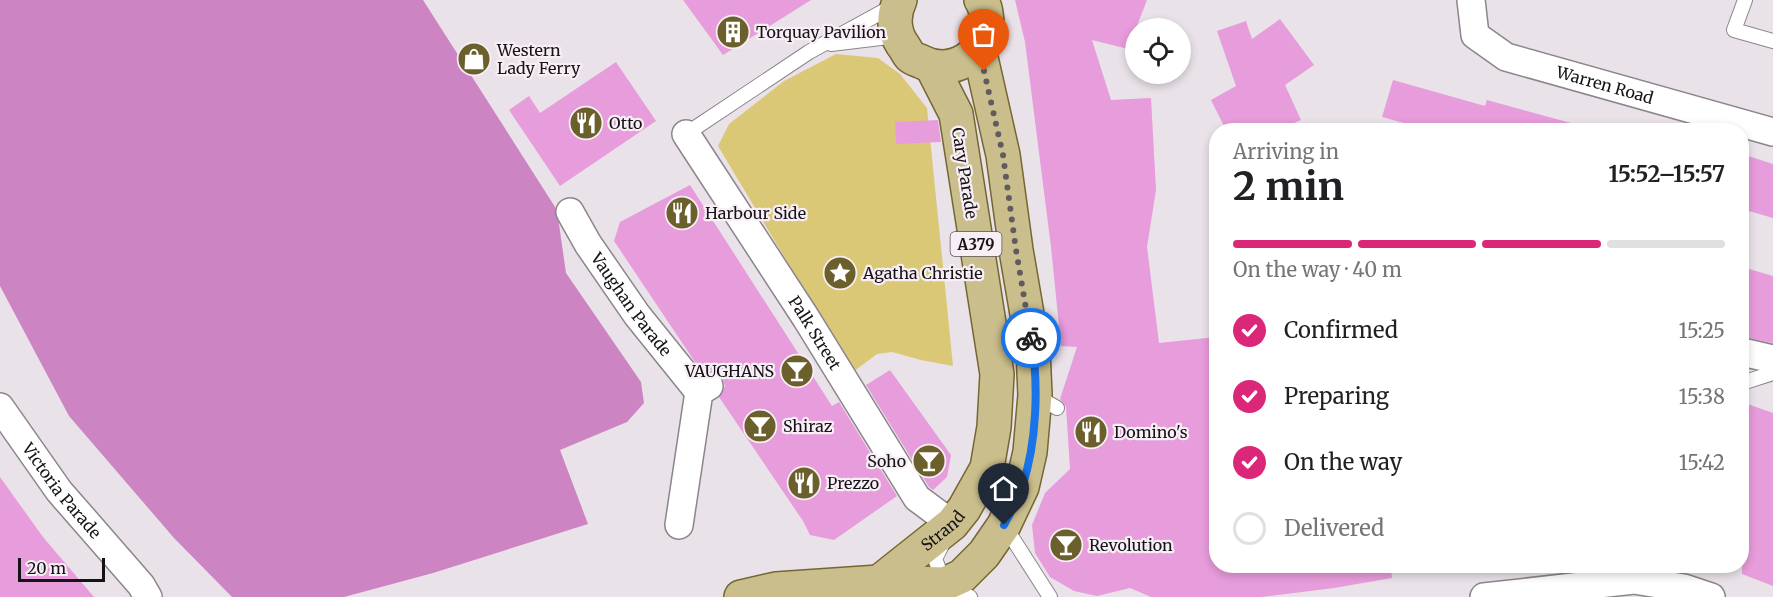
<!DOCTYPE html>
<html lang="en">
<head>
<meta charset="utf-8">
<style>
	body { margin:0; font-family:Merriweather,serif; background:#f2f2f2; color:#202124; height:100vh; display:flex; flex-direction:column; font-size:22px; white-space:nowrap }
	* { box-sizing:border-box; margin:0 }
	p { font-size:20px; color:#757577 }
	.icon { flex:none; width:33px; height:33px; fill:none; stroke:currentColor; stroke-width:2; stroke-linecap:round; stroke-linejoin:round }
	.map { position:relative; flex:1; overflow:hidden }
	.details { position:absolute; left:1209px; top:123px; width:540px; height:450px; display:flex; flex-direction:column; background:#fff; border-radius:24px; box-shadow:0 3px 9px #0003 }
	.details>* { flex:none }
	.fabs { position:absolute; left:1125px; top:18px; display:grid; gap:12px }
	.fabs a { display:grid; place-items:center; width:66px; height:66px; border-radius:50%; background:#fff; box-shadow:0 3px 9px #0003; font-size:30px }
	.scale { position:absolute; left:18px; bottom:15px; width:87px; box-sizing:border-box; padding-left:6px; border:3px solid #161316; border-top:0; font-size:16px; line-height:21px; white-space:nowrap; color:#161316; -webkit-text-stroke:4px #f8eff6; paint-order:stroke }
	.pin { position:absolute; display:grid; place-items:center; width:51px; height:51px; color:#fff; margin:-62px -26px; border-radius:50% 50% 50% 0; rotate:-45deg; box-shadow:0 0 6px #0007 }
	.pin .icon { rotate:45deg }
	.courier { position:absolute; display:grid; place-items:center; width:60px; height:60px; margin:-30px; border:4px solid #1a73e8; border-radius:50%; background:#fff; color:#222; box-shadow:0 2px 8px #0007 }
	.headline em { font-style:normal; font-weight:700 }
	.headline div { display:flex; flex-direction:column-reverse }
	.headline { display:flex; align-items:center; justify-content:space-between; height:102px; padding:0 24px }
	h1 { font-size:39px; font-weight:700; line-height:45px }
	.bar { display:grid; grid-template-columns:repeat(4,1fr); gap:9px 6px; align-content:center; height:72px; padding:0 24px }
	.bar i { height:8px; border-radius:4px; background:#e0e0e0 }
	.bar .current { background:#db2777 }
	.bar p { grid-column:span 4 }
	ol { padding:0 24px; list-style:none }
	li { display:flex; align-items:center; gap:18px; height:66px }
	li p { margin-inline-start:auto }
	li .icon { padding:6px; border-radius:50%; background:#db2777; color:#fff; stroke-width:4 }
	li:last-child { color:#757577 }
	li i { width:33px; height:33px; border:3px solid #e0e0e0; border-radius:50% }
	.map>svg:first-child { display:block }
</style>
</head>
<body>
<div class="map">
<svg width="1773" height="597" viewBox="0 0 1773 597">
	<rect width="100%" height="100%" fill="#eae2e9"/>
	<path fill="#dbc876" d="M836,54l42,4 22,16 27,34 26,258 -32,-6 -29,-8 -15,2 -24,18 -135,-226 11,-22 55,-43z"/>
	<path fill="#cd84c2" d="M0,0h423l134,210 9,63 75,109 3,21 -17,19 -67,28 28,74 -155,49 -89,24h-112l-58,-59 -105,-122 -69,-130z"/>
	<path fill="#e79cdb" d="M683,0h128l-88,55z
		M1015,0h132l-19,49 -36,-9 19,60 40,-2 5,92 -9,57 12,96 57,-6v229h175l1,12 -58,10 -73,9h-110l-21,-9 -33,8 -23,-5 -24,-14 -15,-24 -3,-28 13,-32 25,-24 -4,-62 -6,-8 17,-52 -16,-1 -10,-99 -26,-205z
		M1280,19l34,46 -29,20 16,35 -22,10h-53l-15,-30 25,-14 -19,-55 29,-10 6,18z
		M616,62l40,59 -96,65 -51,-76 20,-14 11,17z
		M1393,80l92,26 2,-6 84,23 -1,7h-141l-47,-13z
		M938,120l3,22 -45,2 -1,-22z
		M1742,154l31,10v54l-31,-9z
		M690,185l142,221 7,-4 58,94 -63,44 -24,-5 -7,-14 -84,-124 6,-11 -3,-9 -6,-5 -7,-2 -6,2 -6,-7 -83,-124 6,-19z
		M1742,267l31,9v67l-31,-6z
		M890,370l61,85 -4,22 -14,13 -4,-3 -63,-102z
		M1742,402l31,11v173l-31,-12z
		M0,477l43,60 51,60h-94z"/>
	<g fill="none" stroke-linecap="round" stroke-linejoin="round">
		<defs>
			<path id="lane" d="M1745,0l-11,30 39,11
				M831,44l66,-8
				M686,134l123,-82 84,-46
				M1742,383l31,-10
				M1036,396l21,12
				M1004,525l46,72
				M943,543l-8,16 10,25 25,13"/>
			<g id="street">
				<path id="s1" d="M1471,0l4,35 31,22 267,75"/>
				<path id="s2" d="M686,134l120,184 111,180 35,26"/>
				<path id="s3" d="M570,212l18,32 49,71 62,77"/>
				<path d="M1742,352l31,7"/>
				<path id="s4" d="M0,407l59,84 82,94 7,12"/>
				<path d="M679,525l20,-133 10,-6"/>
				<path d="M1484,597l150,-17 50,8 27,9"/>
			</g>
			<g id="primary">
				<path d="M900,0c-7,15 -7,30 2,44 3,3 5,9 8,12 3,3 8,4 12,6 29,15 66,-7 65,-40 -1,-9 -1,-15 -6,-22"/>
				<path id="s5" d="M879,582l73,-58 12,-15 23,-41 7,-41 3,-53 -41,-260 -24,-47"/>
				<path d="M741,597l35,-8 103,-7 66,2 17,-8 22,-22 20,-29 18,-38 8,-35 5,-57 -2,-46 -17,-99 -13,-95 -24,-106"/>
			</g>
		</defs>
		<use href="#lane" stroke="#8c858b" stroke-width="16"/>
		<use href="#street" stroke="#8c858b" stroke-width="30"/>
		<use href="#primary" stroke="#746731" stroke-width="36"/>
		<use href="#lane" stroke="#fff" stroke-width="14"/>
		<use href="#street" stroke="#fff" stroke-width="27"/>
		<use href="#primary" stroke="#cabf8c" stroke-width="33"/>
	</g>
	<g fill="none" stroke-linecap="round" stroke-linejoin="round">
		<path stroke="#605b60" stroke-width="6" stroke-dasharray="0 10.8" d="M984,71l19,84 13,95 15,88"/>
		<path stroke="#1a73e8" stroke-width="8" d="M1004,525c6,-12 14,-25 18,-38 15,-44 17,-104 9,-149"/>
	</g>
	<defs>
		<symbol id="building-disc" viewBox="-11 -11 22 22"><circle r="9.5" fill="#6b5f2c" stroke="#f8eff6"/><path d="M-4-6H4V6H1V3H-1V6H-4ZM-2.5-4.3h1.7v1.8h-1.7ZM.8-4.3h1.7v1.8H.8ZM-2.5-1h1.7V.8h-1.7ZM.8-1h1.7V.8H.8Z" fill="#fff"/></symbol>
		<symbol id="shop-disc" viewBox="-11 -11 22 22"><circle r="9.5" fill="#6b5f2c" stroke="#f8eff6"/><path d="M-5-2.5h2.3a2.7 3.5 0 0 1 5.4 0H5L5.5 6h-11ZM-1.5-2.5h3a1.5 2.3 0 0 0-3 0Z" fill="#fff"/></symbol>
		<symbol id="restaurant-disc" viewBox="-11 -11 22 22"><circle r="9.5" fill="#6b5f2c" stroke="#f8eff6"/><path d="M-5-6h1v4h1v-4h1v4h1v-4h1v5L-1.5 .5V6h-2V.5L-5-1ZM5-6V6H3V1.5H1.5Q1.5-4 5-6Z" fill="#fff"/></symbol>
		<symbol id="sight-disc" viewBox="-11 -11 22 22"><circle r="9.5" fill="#6b5f2c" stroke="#f8eff6"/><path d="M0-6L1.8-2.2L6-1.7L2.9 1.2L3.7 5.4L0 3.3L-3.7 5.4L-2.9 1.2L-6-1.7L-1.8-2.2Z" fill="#fff"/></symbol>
		<symbol id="bar-disc" viewBox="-11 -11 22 22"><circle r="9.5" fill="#6b5f2c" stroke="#f8eff6"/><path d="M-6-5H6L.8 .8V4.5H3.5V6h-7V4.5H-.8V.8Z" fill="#fff"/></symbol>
	</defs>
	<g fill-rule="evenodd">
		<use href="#building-disc" x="714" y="13" width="38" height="38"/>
		<use href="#shop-disc" x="455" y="40" width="38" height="38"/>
		<use href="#restaurant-disc" x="567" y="104" width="38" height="38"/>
		<use href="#restaurant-disc" x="663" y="194" width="38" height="38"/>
		<use href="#sight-disc" x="821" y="254" width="38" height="38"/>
		<use href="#bar-disc" x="778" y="352" width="38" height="38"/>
		<use href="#bar-disc" x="741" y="407" width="38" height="38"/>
		<use href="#restaurant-disc" x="1072" y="413" width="38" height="38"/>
		<use href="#bar-disc" x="910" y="442" width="38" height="38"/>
		<use href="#restaurant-disc" x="785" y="464" width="38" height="38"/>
		<use href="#bar-disc" x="1047" y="526" width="38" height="38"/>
	</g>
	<g text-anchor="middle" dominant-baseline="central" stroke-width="4.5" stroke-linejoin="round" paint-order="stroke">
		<rect fill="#f8eff6" stroke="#5a5559" stroke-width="1.5" x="950.5" y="232" width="51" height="24" rx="4.5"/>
		<g font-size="15" font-weight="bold" fill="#161316">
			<text x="976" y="244">A379</text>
		</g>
		<g font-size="16" fill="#161316" stroke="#f8eff6" text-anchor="start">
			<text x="756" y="32">Torquay Pavilion</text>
			<text x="497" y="50">Western<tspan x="497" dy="18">Lady Ferry</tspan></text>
			<text x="609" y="123">Otto</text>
			<text x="705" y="213">Harbour Side</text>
			<text x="863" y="273">Agatha Christie</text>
			<text x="774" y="371" text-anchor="end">VAUGHANS</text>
			<text x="783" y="426">Shiraz</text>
			<text x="1114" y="432">Domino's</text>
			<text x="906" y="461" text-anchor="end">Soho</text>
			<text x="827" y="483">Prezzo</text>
			<text x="1089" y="545">Revolution</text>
		</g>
		<g font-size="16" fill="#161316" stroke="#f8eff6">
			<text stroke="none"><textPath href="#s1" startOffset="176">Warren Road</textPath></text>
			<text transform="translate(965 173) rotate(81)">Cary Parade</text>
			<text stroke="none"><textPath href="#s3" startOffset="111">Vaughan Parade</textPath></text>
			<text stroke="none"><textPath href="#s2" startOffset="237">Palk Street</textPath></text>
			<text stroke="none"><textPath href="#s4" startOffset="104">Victoria Parade</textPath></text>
			<text stroke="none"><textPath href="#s5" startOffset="82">Strand</textPath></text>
		</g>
	</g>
</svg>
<div class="fabs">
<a><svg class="icon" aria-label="locate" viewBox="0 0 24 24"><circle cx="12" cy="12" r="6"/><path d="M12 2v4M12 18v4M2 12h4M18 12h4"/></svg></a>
</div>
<div class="scale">20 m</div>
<div class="pin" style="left:984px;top:71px;background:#ea580c"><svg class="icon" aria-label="bag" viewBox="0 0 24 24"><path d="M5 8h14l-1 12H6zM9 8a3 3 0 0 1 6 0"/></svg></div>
<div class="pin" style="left:1004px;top:525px;background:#1f2937"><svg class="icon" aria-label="home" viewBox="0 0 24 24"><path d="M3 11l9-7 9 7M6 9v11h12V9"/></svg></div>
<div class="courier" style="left:1031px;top:338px"><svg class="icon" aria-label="bike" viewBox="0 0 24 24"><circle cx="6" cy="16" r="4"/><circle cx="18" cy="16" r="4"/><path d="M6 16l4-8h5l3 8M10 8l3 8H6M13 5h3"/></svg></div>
<section class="details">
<div class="headline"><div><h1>2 min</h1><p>Arriving in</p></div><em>15:52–15:57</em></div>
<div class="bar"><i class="current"></i><i class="current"></i><i class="current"></i><i></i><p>On the way · 40 m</p></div>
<ol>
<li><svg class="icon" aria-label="check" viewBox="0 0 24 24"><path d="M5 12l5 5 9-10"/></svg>Confirmed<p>15:25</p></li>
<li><svg class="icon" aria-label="check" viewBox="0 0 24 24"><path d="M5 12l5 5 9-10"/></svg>Preparing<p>15:38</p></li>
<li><svg class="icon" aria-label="check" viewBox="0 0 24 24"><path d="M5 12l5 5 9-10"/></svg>On the way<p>15:42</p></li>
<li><i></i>Delivered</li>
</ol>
</section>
</div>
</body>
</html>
